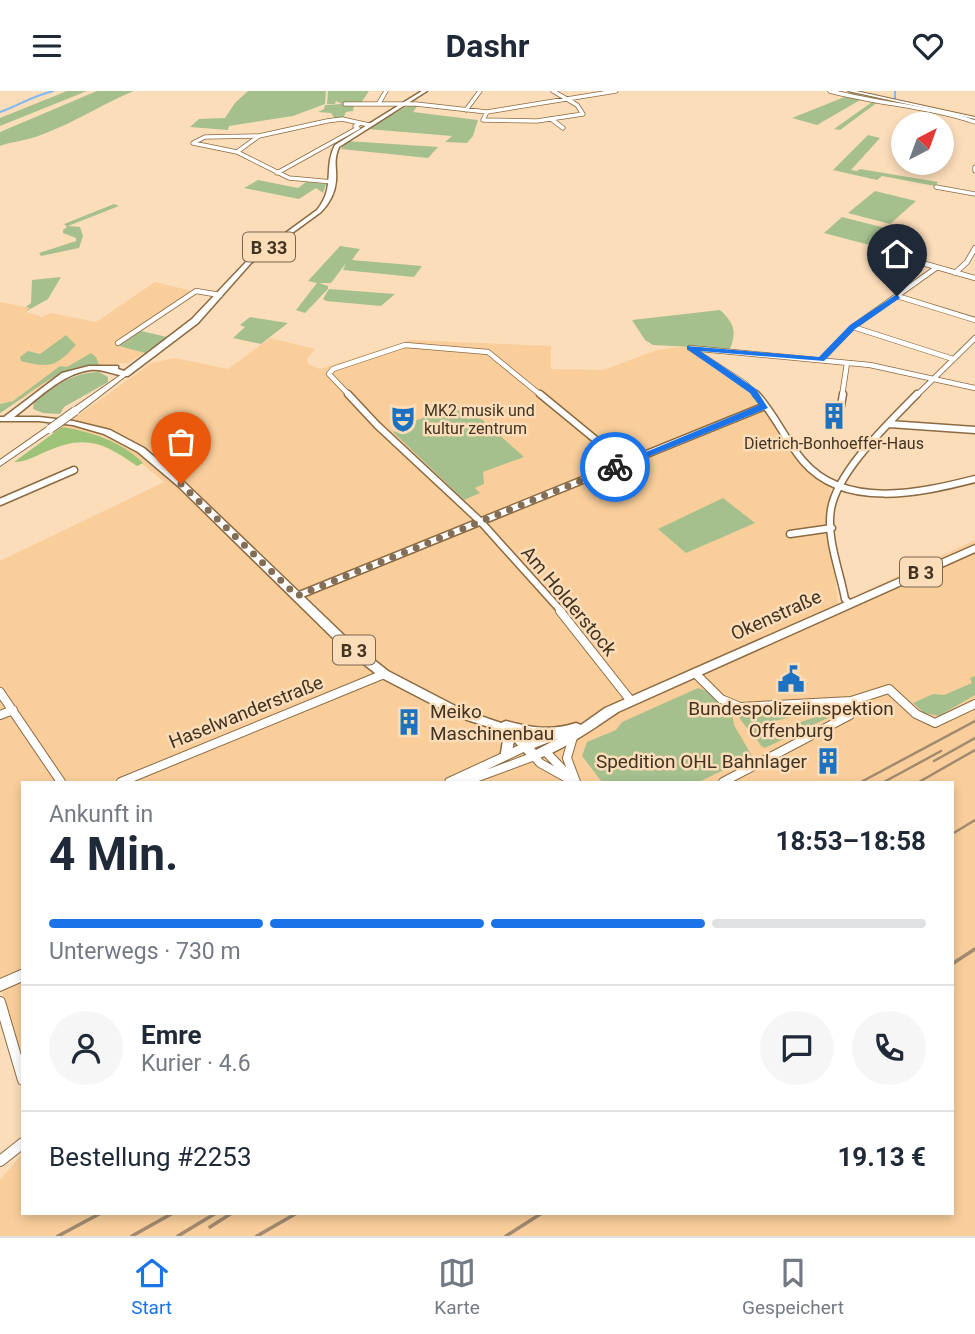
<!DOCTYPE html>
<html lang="de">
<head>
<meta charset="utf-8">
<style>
	body { margin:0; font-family:Roboto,sans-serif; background:#f6f6f7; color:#1f2937; height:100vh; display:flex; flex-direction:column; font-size:26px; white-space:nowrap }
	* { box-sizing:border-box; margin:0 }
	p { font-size:23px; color:#747a83 }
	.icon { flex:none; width:38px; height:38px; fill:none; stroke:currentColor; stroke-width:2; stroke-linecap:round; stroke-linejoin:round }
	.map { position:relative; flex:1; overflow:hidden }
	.sheet { position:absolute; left:21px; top:690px; width:933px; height:434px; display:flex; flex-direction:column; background:#fff; border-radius:0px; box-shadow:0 4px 10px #0003 }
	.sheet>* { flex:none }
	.needle { width:46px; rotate:41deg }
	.controls { position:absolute; left:891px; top:21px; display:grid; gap:14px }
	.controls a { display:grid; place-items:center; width:63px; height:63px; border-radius:50%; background:#fff; box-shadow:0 4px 10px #0003; font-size:35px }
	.pin { position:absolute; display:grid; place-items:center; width:60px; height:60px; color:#fff; margin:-72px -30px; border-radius:50% 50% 50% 0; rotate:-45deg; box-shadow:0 0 7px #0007 }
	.pin .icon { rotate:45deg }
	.courier { position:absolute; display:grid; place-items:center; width:70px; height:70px; margin:-35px; border:5px solid #1a73e8; border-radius:50%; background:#fff; color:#222; box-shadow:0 2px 9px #0007 }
	.head em { font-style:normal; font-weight:700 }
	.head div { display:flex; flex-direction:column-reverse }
	.head { display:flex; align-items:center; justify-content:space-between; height:119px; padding:0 28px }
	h1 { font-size:46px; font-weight:700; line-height:52px }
	.bar { display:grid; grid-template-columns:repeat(4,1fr); gap:10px 7px; align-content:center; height:84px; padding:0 28px }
	.bar i { height:9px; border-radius:5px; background:#e0e1e3 }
	.bar .active { background:#1a73e8 }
	.bar p { grid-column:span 4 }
	.line { display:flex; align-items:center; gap:18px; padding:0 28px; border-top:2px solid #e0e1e3 }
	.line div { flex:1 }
	.round { display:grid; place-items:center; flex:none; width:74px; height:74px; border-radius:37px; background:#f6f6f7 }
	header { display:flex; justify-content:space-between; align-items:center; height:91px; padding:0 28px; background:#fff; font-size:32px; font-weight:700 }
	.dock { display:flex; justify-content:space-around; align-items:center; height:98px; border-top:2px solid #e0e1e3; background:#fff; font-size:19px; color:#747a83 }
	.dock a { display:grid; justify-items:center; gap:4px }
	.dock .active { color:#1a73e8 }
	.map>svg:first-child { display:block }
</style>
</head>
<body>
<header><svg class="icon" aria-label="menu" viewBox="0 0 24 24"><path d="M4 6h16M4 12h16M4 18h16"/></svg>Dashr<svg class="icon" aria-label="heart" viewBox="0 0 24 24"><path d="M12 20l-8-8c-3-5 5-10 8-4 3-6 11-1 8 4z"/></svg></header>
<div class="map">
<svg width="975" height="1145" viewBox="0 0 975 1145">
	<rect width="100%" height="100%" fill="#fcddba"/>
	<path fill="#f9ce9b" d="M155,191l37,9 -78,53 30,9 -16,10 -44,3 -18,5 -44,28 -22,5v-102l31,6 -5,4 16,5 9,-4 45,9z
		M270,247l45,11 -8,10 1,5 12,5 90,-29 141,6v23l52,1 54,-20 29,-4 65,46 58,79 22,17 -2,28 9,88 137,-64v696h-975v-56l23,-27v60h929v-431h-929v275l-23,-71v-425l164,-79 -43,-36 -19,-10 -40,-9 89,-64 24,-5 53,11z"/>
	<path fill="#a5c08d" d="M67,0h20l-87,35v-8z
		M97,0h37c-28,11 -58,31 -93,44 -15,6 -28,6 -41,11v-14z
		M248,0h78l-1,13 -32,12 -64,10 -1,4 -38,-3 9,-8 26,-1 10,-15z
		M328,0h41l-8,12 -14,-1 7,2 -1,7 -7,1 -3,7h-8l-4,-6 -13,-1 6,-3 1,-4 17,-1 -6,-3 -1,3h-8z
		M849,0l51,11h-22l-38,28 -6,-1 38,-27 -10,-3 -45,26 -25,-7 55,-22z
		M411,13l7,1 -5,7 65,8 -5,16 -6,7 -22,-1 7,-6 -85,-7z
		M868,44l12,3 -29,32 6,1 3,-2 78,13 -3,4 -53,-10 -5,4 -44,-10z
		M347,50l91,6 -10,11 -87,-9z
		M258,89l40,8 8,-6 20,2 -3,9 -7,-5 -17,11 -55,-11z
		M875,100l41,10 -26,23 -42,-11z
		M114,113l5,2 -51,20 12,1 3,9 -4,12 -38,8 -2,-3 37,-12v-3l-13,-5v-3l4,-3 -3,-3z
		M842,126l71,18 -17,17 -72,-19z
		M340,155l20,3 -8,11 70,6 -8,11 -71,-7 3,-7 -15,20h-12l9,3v3l-23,24 -9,-3 21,-27 -9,-2z
		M61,186l-13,22 -23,13 5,-4 -4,-1 5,-4 1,-23z
		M329,198l66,5 -14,12 -55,-5 -3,-2z
		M720,219c14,13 17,21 10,39l-77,-4 -8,-5 -13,-20z
		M250,226l38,6 -27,21 -28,-6 12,-11 -5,-2z
		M141,240l26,6 -22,16 -26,-7z
		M66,244l10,10c-21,23 -27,23 -55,16l-1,-4 8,-6 12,3z
		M91,262l5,4 3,8c-39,-1 -68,29 -99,48v-9l13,-3 47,-35 7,1z
		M99,281l9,5v5l-44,25 -4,7 -17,-1 -10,-4 1,-7c20,-15 39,-30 65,-30z
		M458,319l10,9 10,-3 46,41 -41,15 1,12 -9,4 5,5 -16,7 -71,-68 15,-5 1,-4 25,-9 4,3z
		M723,407l32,25 -69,30 -28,-24z
		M975,585v19l-36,21 -15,-3 -11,-10 20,-9 11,1 28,-12 -2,-5z
		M698,597l9,3 25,22 2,12 18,31 -53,26h-97l-20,-26 5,-14 29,-12 6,-8z
		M830,613l1,4 -74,17 6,10 70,-24 3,3 -71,34 -4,-2c-8,-15 -18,-19 -23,-32l2,-2z"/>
	<path fill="#9cc378" d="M62,336c30,5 59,14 81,36l-6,3c-34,-24 -52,-32 -92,-14 -11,5 -20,10 -31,10z"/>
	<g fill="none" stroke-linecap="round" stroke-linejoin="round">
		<path stroke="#7cb7f6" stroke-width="2" d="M895,0v10
			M0,21c19,-7 33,-16 53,-21
			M962,25l13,5"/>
		<defs>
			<path id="street-far4" d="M830,0c48,13 98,15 145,31
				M379,12l7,-12
				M345,13h71l71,8 129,-21
				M466,19l14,-19
				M487,21l-4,8 54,1 46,-7 -6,-9 -24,-14
				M551,28l12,9
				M237,61l-44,-9 12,-6 54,-1
				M975,76v4
				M277,82l81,-45 -3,-2 4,-2
				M333,91l-44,-4 -52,-26 22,-16 68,-15 15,-2 27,6
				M936,96l39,7"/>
			<path id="street-far3" d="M891,163l84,24
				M955,182l12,-11 8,-14
				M897,205l78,24
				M853,236l100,32
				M118,252l78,-52 24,4
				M690,257l54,35 14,13
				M690,257l180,17 105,23
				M821,269l32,-33 83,-59
				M350,305l-21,-22 4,-5 72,-24 83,7 54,44
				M842,305l5,-33
				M916,305l59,-58"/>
			<path id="street-far2" d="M348,303l29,31 104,97 81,90
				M540,303l84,69
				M756,303c19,20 29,46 47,67 42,49 117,32 172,18
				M841,315l2,-12
				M889,333l86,6
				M0,411l74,-32
				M790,443l42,-6
				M297,505l468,-190
				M849,512l-4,-4c-5,-28 -19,-61 -14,-90 7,-39 59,-87 86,-115"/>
			<path id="street-far1" d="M560,520l71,90
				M695,582l26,26 19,8 111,-6 38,-12 27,25 19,9 40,-19
				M0,601l61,90
				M0,624l13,-5
				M573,646l-6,21 9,24
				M545,660l25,26
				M534,665l6,7 34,19
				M121,691l263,-108
				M723,691l127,-67 1,-14"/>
			<path id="street" d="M0,911l23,78
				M0,1070l23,-18"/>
			<path id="secondary" d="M848,0h8l119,26v2z
				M125,281l2,1v2l-49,38h-6v-4z
				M47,336h3l4,2 -54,37v-6z
				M526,651l4,1 1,3 -1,3 -44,21 48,-18 4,1 1,3 -1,3 -62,23h-31l1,-3z
				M23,878v12l-23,10v-12z"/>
			<path id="primary" d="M422,0h5l-88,56c-6,15 -2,19 -3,34 -1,12 -7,23 -15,31l-70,51 -53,60 -70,53c-13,0 -25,-8 -38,-6 -29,4 -53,30 -76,47h25l34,4 37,9 34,18 40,34 165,158 39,31 75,39 38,13 5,-2c25,7 45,10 70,2l5,2 24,-17 370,-163v7l-357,160c-16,11 -71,50 -88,47l-16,-18 -3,15h-8l-2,-3 2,-13 -8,-11 -40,-13 -75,-39 -39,-31 -163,-160 -40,-34 -34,-18 -31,-9 -34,-4h-39v-4h4l58,-44 27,-7h29v3l6,2 68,-52 55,-58 70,-51c19,-23 6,-42 18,-65zM522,643l18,2 -12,5zM559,647l-23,12 -2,-2z"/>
		</defs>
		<use href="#street-far4" stroke="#8c6a41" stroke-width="5"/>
		<use href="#street-far3" stroke="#8c6a41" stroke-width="6"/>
		<use href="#street-far2" stroke="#8c6a41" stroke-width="9"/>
		<use href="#street-far1" stroke="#8c6a41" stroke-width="10"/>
		<use href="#street" stroke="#8c6a41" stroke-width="12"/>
		<use href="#secondary" stroke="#8c6a41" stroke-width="2"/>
		<use href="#primary" stroke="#8c6a41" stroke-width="3"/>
		<use href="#street-far4" stroke="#fff" stroke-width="3.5"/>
		<use href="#street-far3" stroke="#fff" stroke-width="4.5"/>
		<use href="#street-far2" stroke="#fff" stroke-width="6"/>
		<use href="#street-far1" stroke="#fff" stroke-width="8"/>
		<use href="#street" stroke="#fff" stroke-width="10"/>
		<use href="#secondary" fill="#fff" fill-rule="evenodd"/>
		<use href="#primary" fill="#fff" fill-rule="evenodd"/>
		<path stroke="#a18a6f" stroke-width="2.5" d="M934,670l41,-23
			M861,691l114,-61
			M884,691l57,-31
			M919,691l56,-32
			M952,743l23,-14"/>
		<path stroke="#a18a6f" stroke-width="3.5" d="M952,873l23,-15
			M210,1136l22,-14
			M58,1145l43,-23
			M132,1145l41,-23
			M178,1145l38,-23
			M257,1145l40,-23
			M506,1145l36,-23"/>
		<defs>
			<path id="secondary-bridge" d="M50,338l25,-18"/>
		</defs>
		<use href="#secondary-bridge" stroke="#8c6a41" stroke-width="10" stroke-linecap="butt"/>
		<use href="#secondary-bridge" stroke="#fff" stroke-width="8"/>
	</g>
	<path fill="#1a73e8" d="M897,203l3,4 -45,31 -31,32 -124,-10 56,38 12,19 -150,61 -8,-2 149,-62 -9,-12 -63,-44v-3l132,11 31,-32z"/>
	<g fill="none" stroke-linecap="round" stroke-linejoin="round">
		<path stroke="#826e57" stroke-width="7" stroke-dasharray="0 12.6" d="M181,393l116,112 318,-129"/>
	</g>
	<defs>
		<symbol id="building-bare" viewBox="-9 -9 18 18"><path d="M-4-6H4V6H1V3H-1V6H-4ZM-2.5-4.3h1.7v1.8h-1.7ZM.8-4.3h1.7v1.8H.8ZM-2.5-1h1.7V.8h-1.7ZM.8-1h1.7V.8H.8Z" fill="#1c72c0" stroke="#fcddba" stroke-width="2.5" paint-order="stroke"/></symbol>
		<symbol id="theatre-bare" viewBox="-9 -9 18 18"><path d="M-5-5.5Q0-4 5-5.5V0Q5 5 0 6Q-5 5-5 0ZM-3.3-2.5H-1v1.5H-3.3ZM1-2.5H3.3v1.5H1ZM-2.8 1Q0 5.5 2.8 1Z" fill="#1c72c0" stroke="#fcddba" stroke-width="2.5" paint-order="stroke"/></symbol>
		<symbol id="civic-bare" viewBox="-9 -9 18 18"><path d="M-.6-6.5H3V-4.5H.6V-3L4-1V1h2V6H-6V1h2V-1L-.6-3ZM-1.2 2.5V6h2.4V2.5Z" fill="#1c72c0" stroke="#fcddba" stroke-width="2.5" paint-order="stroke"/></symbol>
	</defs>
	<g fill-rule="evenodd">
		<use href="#building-bare" x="815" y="306" width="38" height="38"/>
		<use href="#theatre-bare" x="384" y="309" width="38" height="38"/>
		<use href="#civic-bare" x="772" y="569" width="38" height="38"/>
		<use href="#building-bare" x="390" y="612" width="38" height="38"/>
		<use href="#building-bare" x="809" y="651" width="38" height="38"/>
	</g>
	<g text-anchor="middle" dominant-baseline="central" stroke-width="5" stroke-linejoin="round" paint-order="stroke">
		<g font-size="16" fill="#413321" stroke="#fcddba" text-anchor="start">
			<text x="424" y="319">MK2 musik und<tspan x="424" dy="18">kultur zentrum</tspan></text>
			<text x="834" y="352" text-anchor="middle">Dietrich-Bonhoeffer-Haus</text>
		</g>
		<g fill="#fcddba" stroke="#79664f" stroke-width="2">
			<rect x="243" y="141.5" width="52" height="29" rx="5"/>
			<rect x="900" y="466.5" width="42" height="29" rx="5"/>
			<rect x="333" y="544.5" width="42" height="29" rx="5"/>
		</g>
		<g font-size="18" font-weight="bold" fill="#413321">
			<text x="269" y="156">B 33</text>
			<text x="921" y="481">B 3</text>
			<text x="354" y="559">B 3</text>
		</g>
		<g font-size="19" fill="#413321" stroke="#fcddba">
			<text transform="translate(569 510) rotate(50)">Am Holderstock</text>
			<text transform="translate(776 524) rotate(-24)">Okenstraße</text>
			<text transform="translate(246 621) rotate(-22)">Haselwanderstraße</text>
		</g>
		<g font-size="19" fill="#413321" stroke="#fcddba">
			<text x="791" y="617">Bundespolizeiinspektion<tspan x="791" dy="22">Offenburg</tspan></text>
			<text x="430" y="620" text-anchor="start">Meiko<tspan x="430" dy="22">Maschinenbau</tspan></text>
			<text x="807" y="670" text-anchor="end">Spedition OHL Bahnlager</text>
		</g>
	</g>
</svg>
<div class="controls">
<a><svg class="needle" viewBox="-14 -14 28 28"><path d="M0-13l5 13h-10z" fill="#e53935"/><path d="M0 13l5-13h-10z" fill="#747a83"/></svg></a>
</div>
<div class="pin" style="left:181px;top:393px;background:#ea580c"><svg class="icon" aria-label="bag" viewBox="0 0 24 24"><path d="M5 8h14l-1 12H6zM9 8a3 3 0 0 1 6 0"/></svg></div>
<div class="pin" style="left:897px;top:205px;background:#1f2937"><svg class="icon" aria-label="home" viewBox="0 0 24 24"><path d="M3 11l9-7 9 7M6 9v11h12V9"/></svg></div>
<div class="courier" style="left:615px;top:376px"><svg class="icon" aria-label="bike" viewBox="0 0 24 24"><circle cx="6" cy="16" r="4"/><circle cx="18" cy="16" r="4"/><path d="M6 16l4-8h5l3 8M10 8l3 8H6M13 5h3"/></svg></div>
<section class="sheet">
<div class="head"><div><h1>4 Min.</h1><p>Ankunft in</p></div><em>18:53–18:58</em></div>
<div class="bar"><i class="active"></i><i class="active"></i><i class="active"></i><i></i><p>Unterwegs · 730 m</p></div>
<div class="line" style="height:126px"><a class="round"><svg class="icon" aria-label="person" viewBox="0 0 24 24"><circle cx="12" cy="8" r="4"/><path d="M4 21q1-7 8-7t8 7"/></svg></a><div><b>Emre</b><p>Kurier · 4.6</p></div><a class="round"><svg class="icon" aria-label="chat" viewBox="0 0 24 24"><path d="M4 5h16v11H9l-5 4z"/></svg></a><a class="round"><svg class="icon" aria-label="phone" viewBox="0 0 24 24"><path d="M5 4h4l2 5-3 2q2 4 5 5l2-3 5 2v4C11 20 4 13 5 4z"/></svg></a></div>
<div class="line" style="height:91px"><div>Bestellung #2253</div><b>19.13 €</b></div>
</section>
</div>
<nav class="dock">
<a class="active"><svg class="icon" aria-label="home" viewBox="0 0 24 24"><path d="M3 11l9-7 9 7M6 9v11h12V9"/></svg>Start</a>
<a><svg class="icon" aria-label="map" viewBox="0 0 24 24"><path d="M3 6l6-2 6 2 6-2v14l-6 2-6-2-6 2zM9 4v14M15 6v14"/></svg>Karte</a>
<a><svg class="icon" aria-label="saved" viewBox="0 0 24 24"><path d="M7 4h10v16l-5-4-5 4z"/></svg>Gespeichert</a>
</nav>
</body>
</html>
